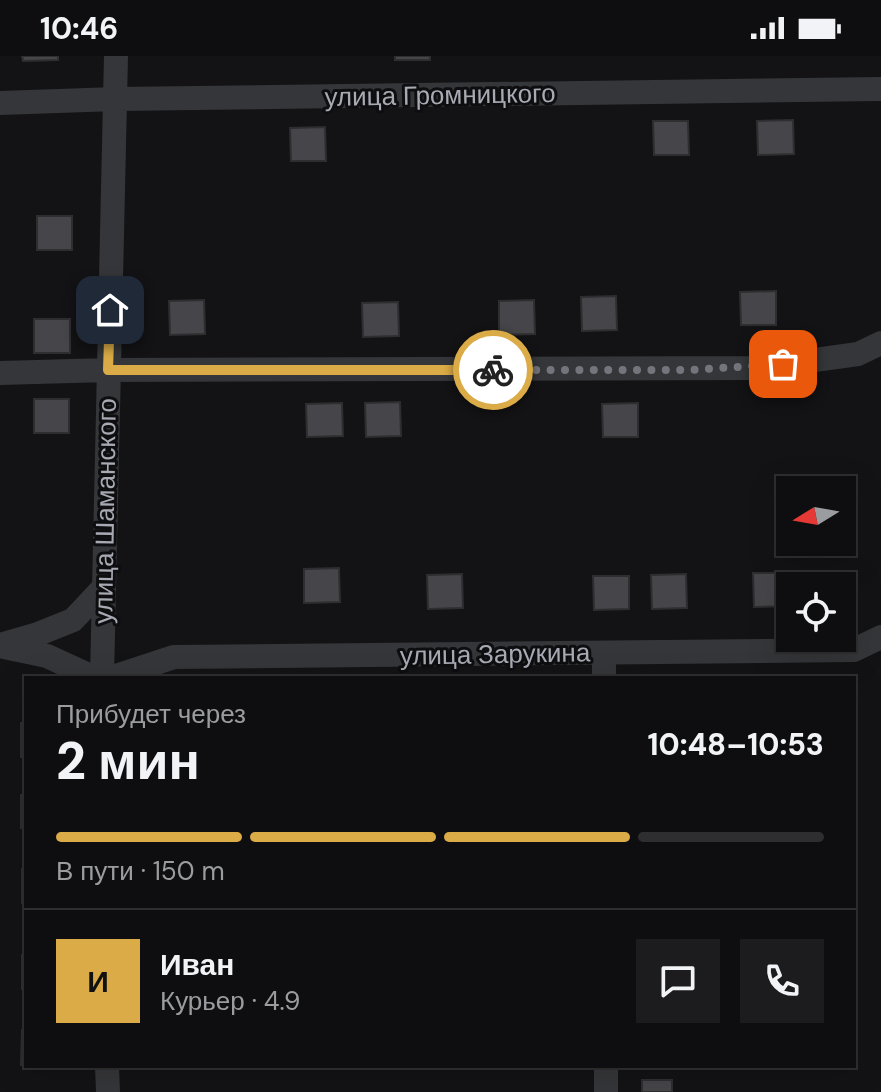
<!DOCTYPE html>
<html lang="ru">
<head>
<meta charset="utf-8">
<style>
	body { margin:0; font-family:"DM Sans",sans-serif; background:#1c1c1e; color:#f1f3f6; height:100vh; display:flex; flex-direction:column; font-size:30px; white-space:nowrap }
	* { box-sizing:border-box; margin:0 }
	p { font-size:26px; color:#9b9c9f }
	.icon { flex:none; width:44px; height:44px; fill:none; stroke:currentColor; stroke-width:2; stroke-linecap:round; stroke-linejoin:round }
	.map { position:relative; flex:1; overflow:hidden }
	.drawer { position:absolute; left:24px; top:620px; width:832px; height:392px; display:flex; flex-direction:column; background:#0e0e10; border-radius:0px; box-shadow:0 8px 32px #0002,0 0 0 2px #2e2e30 }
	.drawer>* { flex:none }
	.needle { width:52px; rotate:259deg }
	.controls { position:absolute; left:776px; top:420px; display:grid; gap:16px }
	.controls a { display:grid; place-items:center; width:80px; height:80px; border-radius:0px; background:#0e0e10; box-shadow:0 8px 32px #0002,0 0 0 2px #2e2e30; font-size:40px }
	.pin { position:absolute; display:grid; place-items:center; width:68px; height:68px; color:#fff; margin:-34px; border-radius:16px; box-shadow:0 4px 12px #0006 }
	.courier { position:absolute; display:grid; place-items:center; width:80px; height:80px; margin:-40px; border:6px solid #daab46; border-radius:50%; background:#fff; color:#222; box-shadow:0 2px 10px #0007 }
	.summary em { font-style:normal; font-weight:800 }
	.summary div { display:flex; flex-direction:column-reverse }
	.summary { display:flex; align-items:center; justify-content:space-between; height:136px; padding:0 32px }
	h1 { font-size:52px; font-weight:800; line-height:60px }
	.bar { display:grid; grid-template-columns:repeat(4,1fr); gap:12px 8px; align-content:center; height:96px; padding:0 32px }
	.bar i { height:10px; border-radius:6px; background:#2e2e30 }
	.bar .active { background:#daab46 }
	.bar p { grid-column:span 4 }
	.line { display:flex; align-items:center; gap:20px; padding:0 32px; border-top:2px solid #2e2e30 }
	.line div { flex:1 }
	.round { display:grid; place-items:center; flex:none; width:84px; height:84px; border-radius:0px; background:#1c1c1e }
	.status { display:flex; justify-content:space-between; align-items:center; height:56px; padding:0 40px; background:#0e0e10; direction:ltr }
	.status svg { height:22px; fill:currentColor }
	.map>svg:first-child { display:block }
</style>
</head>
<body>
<div class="status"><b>10:46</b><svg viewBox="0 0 49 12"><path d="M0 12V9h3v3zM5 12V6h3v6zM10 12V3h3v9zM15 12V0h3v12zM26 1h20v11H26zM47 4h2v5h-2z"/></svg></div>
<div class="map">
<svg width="881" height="1036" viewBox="0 0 881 1036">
	<rect width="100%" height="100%" fill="#131315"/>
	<path fill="#46464a" stroke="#2e2e31" stroke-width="2" d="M22,0h36v4l-35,1z
		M395,0h35v4h-35z
		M793,64l1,34 -36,1 -1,-34z
		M653,65h35l1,34h-35z
		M325,71l1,34h-35l-1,-33z
		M37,160h35v34h-35z
		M776,235v34h-35l-1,-33z
		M616,240l1,34 -35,1 -1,-34z
		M204,244l1,34 -35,1 -1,-34z
		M534,244l1,34 -36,1v-34z
		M398,246l1,34 -36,1 -1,-34z
		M34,263h36v34h-36z
		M34,343h35v34h-35z
		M400,346l1,34 -35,1 -1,-34z
		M342,347l1,33 -36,1 -1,-33z
		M638,347v34h-35l-1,-33z
		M339,512l1,34 -36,1v-34z
		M753,517h35l1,33 -35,1z
		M462,518l1,34 -35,1 -1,-34z
		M686,518l1,34 -35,1 -1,-34z
		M593,520h36v33l-35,1z
		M21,667h5v34h-5z
		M21,739h5v33h-5z
		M22,813h4v34h-4z
		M22,899h4v34h-4z
		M22,974l4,1v34h-5z
		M642,1024h30v12h-30z"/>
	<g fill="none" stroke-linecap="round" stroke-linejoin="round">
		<path stroke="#353639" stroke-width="24" d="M0,47l116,-4 765,-10
			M0,317l108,-3 650,-2 100,-14 23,-11
			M0,589l38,-11 35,-14 31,-33
			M4,591l43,9 48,22
			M604,597v25
			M102,622l14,-622
			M110,622l64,-21 680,-7 27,-13
			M107,1010l1,26
			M606,1010v26"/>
	</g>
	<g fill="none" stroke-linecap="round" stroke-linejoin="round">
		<path stroke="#73757c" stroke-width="8" stroke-dasharray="0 14.4" d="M493,314h196l94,-6"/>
		<path stroke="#daab46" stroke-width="10" d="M110,254l-2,60h385"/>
	</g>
	<g text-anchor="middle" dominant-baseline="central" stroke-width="6" stroke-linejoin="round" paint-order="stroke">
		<g font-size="26" fill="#a7aab3" stroke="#0e0e10">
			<text transform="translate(440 39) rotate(-1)">улица Громницкого</text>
			<text transform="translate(105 455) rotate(-89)">улица Шаманского</text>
			<text transform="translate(495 598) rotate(-1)">улица Зарукина</text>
		</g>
	</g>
</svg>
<div class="controls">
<a><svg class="needle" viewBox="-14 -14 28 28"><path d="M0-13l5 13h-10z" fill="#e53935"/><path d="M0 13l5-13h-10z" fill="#9b9c9f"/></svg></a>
<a><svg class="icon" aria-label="locate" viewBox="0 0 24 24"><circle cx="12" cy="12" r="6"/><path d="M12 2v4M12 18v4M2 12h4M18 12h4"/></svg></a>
</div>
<div class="pin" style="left:783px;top:308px;background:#ea580c"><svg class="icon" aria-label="bag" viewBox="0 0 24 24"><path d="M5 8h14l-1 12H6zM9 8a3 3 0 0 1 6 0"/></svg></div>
<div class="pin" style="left:110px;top:254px;background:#1f2937"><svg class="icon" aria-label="home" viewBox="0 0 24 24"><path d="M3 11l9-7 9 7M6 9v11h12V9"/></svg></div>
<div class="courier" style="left:493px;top:314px"><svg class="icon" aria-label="bike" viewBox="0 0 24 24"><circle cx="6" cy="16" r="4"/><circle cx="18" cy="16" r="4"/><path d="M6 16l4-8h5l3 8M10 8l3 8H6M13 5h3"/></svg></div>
<section class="drawer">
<div class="summary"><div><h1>2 мин</h1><p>Прибудет через</p></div><em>10:48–10:53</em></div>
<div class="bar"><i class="active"></i><i class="active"></i><i class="active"></i><i></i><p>В пути · 150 m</p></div>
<div class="line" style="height:144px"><b class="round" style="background:#daab46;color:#111">И</b><div><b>Иван</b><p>Курьер · 4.9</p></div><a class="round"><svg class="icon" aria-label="chat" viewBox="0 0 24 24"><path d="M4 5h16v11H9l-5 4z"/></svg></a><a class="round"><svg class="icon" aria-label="phone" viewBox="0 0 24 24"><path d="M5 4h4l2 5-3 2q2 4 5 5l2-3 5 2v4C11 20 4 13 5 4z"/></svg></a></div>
</section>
</div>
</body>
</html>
